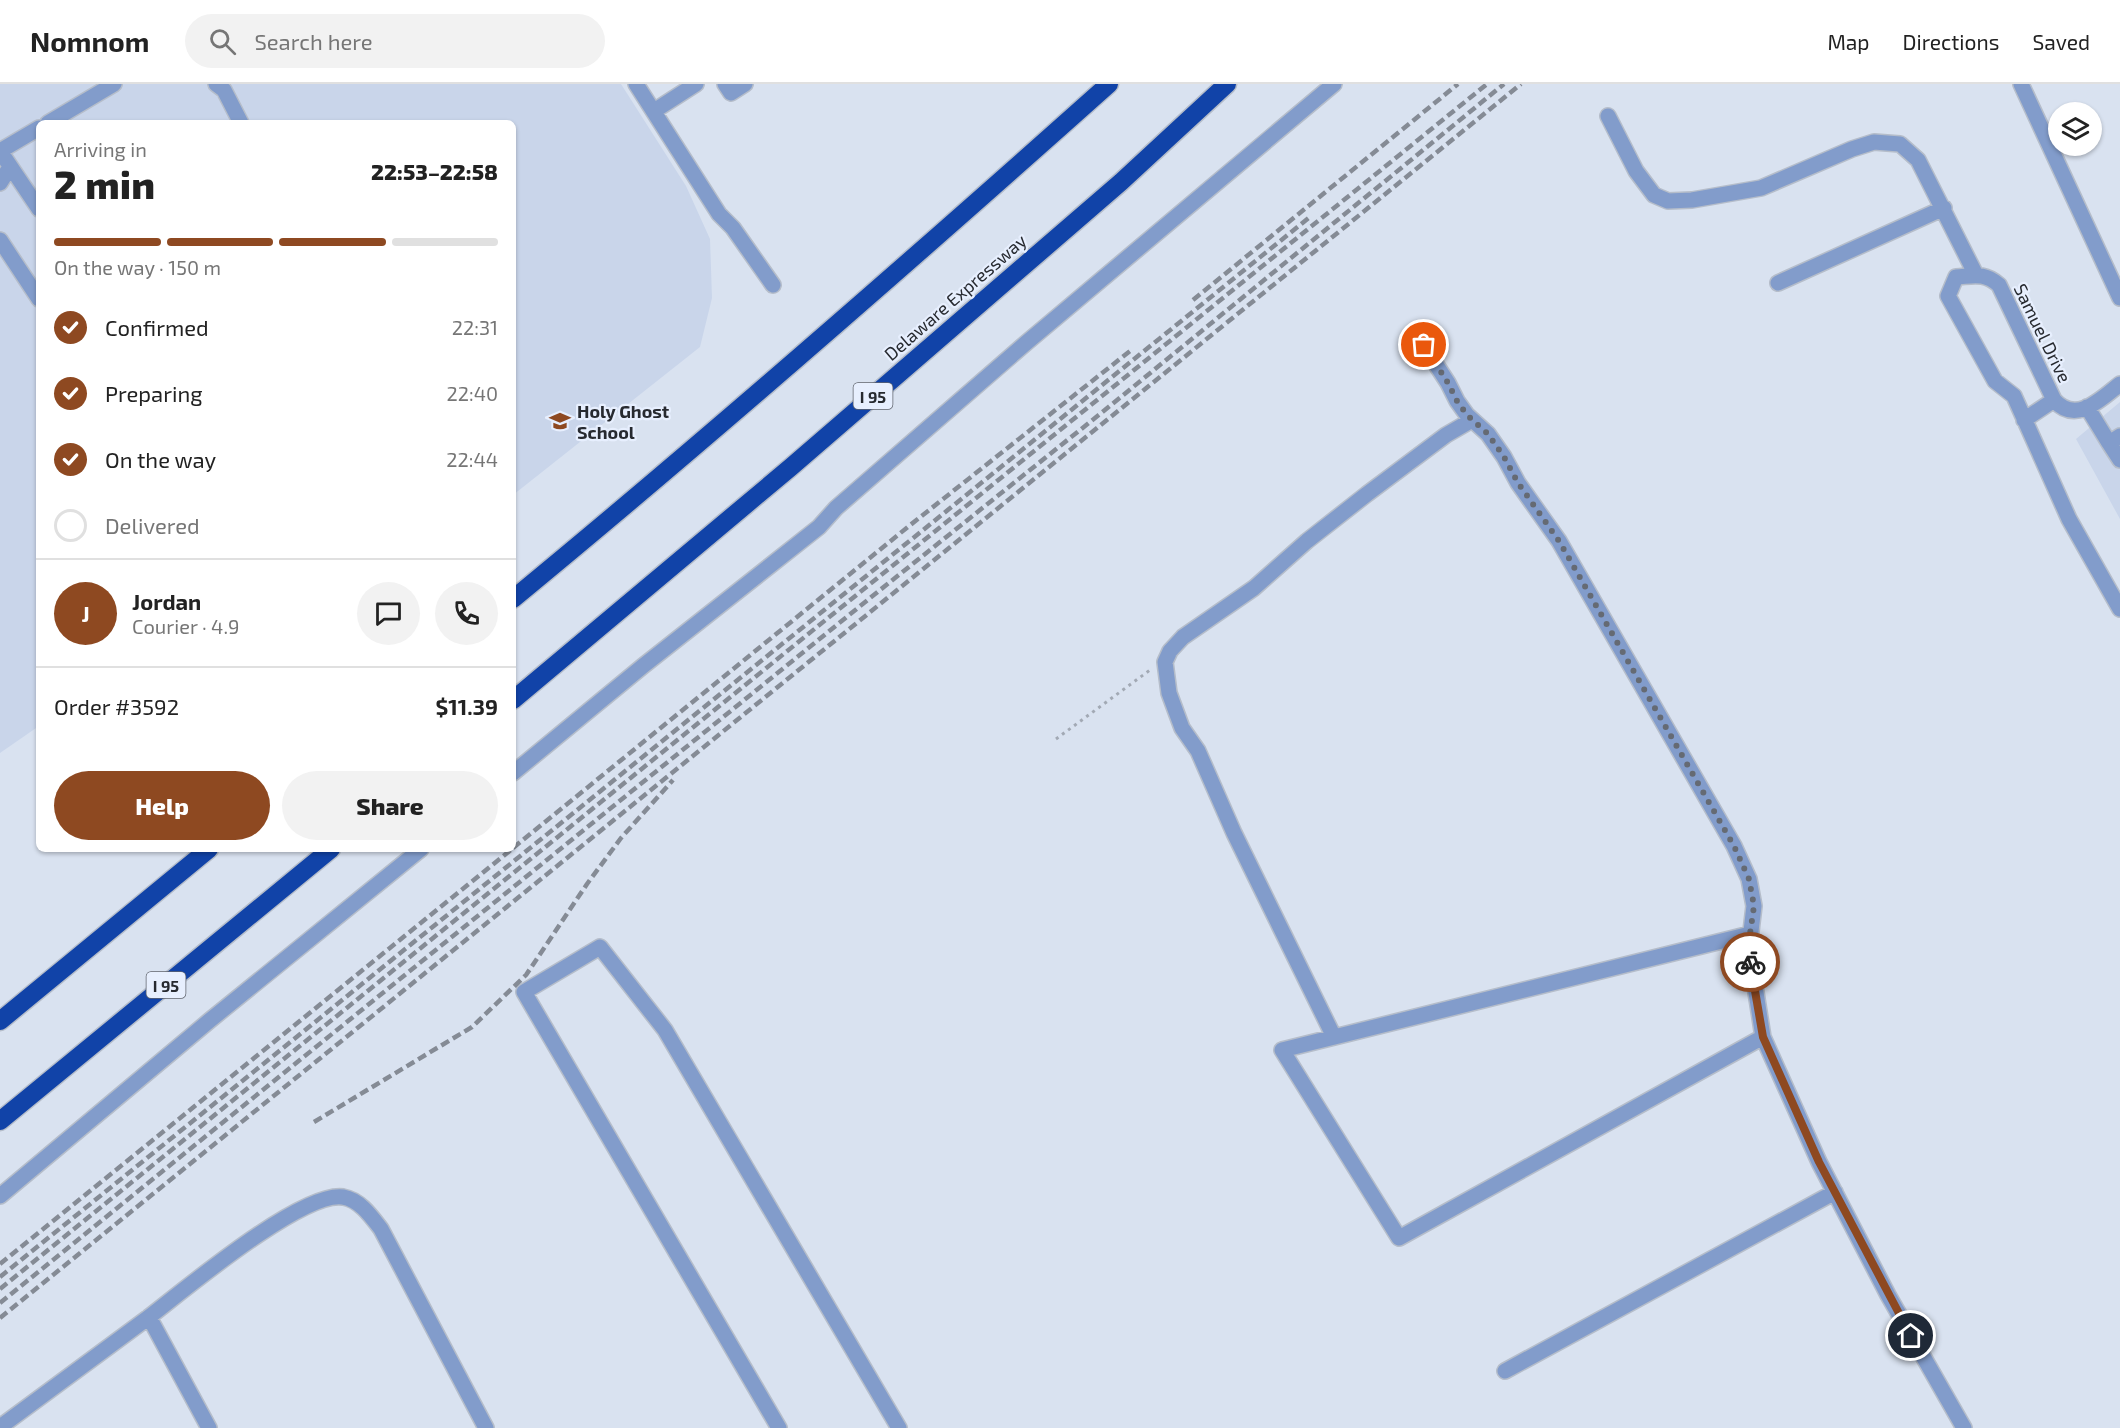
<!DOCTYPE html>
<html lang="en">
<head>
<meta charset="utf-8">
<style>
	body { margin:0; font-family:"Exo 2",sans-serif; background:#f2f2f2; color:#222; height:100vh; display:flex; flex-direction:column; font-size:22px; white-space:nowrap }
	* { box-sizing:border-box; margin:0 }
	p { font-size:20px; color:#767676 }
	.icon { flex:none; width:33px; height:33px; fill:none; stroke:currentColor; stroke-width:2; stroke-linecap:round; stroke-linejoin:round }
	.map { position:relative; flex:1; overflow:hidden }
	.drawer { position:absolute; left:36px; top:36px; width:480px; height:732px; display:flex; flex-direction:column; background:#fff; border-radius:9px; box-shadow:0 2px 4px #0004 }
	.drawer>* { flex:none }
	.fabs { position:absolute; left:2048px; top:18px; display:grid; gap:12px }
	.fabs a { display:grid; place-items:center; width:54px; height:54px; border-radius:50%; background:#fff; box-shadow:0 2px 4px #0004; font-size:30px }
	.pin { position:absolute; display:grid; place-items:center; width:51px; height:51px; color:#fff; margin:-26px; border:3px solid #fff; border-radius:50%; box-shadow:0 2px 6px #0007 }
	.courier { position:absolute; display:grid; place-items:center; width:60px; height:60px; margin:-30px; border:4px solid #8e4921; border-radius:50%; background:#fff; color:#222; box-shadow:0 2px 8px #0007 }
	.overview em { font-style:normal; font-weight:800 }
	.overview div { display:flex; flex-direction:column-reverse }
	.overview { display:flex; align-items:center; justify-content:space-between; height:102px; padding:0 18px }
	h1 { font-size:39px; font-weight:800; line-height:45px }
	.bar { display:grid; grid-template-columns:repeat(4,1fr); gap:9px 6px; align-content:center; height:72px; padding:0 18px }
	.bar i { height:8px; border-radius:4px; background:#e0e0e0 }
	.bar .selected { background:#8e4921 }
	.bar p { grid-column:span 4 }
	.line { display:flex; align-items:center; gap:15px; padding:0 18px; border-top:2px solid #e0e0e0 }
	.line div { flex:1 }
	.round { display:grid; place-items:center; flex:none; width:63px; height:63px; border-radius:32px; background:#f2f2f2 }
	ol { padding:0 18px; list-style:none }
	li { display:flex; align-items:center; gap:18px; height:66px }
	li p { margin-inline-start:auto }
	li .icon { padding:6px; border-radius:50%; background:#8e4921; color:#fff; stroke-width:4 }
	li:last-child { color:#767676 }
	li i { width:33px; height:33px; border:3px solid #e0e0e0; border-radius:50% }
	.button { display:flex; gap:12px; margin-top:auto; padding:12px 18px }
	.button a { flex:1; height:69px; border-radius:36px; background:#8e4921; color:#fff; font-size:24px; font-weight:800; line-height:69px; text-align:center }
	.button a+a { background:#f2f2f2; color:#222 }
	header { display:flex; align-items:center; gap:36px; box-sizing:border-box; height:84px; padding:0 30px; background:#fff; border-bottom:2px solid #e0e0e0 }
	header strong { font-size:28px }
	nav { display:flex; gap:33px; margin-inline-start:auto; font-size:21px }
	.search { width:420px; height:54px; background:#f2f2f2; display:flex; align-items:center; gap:15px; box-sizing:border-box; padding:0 21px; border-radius:33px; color:#767676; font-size:22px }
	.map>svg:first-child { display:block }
</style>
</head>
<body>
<header>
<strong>Nomnom</strong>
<div class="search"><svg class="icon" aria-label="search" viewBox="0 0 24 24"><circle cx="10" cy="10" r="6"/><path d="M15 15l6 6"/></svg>Search here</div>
<nav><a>Map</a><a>Directions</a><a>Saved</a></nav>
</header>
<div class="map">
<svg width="2120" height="1344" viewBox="0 0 2120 1344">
	<rect width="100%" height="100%" fill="#d9e2f0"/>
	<path fill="#c9d5ea" d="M0,0h621l65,102 24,53 2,59 -12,49 -187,148v-372h-474v603l-39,27z
		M2120,318v117l-44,-80z"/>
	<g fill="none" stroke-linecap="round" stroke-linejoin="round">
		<defs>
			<path id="minor" d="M216,0l8,6 17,33
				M636,0l83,130 14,14 40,57
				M725,0l6,9 14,-9
				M2021,0l99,214
				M654,27l42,-27
				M1608,32l28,55 18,24 14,6 24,-1 69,-12 91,-39 22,-7 26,2 18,16 58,115
				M48,39l66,-39
				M0,67l39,58
				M0,67l39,-23
				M0,99l10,-16
				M0,156l39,59
				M1778,199l166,-75
				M1424,262l24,37 9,18 10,14 21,19 16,23 14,26 41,58 175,305 15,33 5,27 -5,42 14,89 56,125 69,133 76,133
				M2120,300c-19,15 -44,41 -66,16l-55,-115c-15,-13 -25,-9 -43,-8l-8,19 47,85 19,15 55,123 51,90
				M2087,323l22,36 11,-7
				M2024,336l30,-20
				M2109,359l11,17
				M513,689l130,-107 176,-139 17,-19 190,-165 308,-259
				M1750,850l-468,116 117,188 364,-201
				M1334,953l-100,-204 -36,-82 -16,-23 -13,-35 -4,-31 5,-11 13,-14 71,-49 53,-47 60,-47 79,-59 26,-15
				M0,1112l209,-175 212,-172
				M149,1233c35,-27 153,-126 194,-120 17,3 28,19 38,32l105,199
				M1505,1287l330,-179
				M0,1343l149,-110 60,111
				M779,1344l-255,-436 76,-45 65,83 234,398"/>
			<path id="highway" d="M513,515c203,-167 400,-340 596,-515
				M513,616l278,-233 330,-285 106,-98
				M0,937l209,-172
				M0,1037l331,-272"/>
		</defs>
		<use href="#minor" stroke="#b5bdca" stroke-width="18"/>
		<use href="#highway" stroke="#b5bdca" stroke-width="21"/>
		<path stroke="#a2a9b4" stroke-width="3" stroke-dasharray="3 4.5" stroke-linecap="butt" d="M1056,655l94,-69"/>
		<use href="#minor" stroke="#829ccb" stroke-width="15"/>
		<use href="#highway" stroke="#1143a8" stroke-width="18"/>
		<path stroke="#858b95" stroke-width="4.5" stroke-dasharray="9 4.5" stroke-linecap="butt" d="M1193,216l265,-216
			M513,764l396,-322 221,-175
			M314,1038l158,-95 54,-52 61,-91 34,-46 52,-58
			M0,1180l512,-415
			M0,1193l1311,-1061
			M0,1205l1487,-1205
			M0,1219l880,-713 220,-176 404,-330
			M0,1234l1521,-1234"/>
	</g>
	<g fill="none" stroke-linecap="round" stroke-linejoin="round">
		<path stroke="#656a73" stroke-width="6" stroke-dasharray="0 10.8" d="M1424,261l24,38 9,18 10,14 21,19 16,23 14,26 41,58 175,305 15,33 5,27 -4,28v28"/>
		<path stroke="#8e4921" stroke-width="8" d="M1750,878l13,75 56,125 92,174"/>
	</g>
	<defs>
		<symbol id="school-bare" viewBox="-9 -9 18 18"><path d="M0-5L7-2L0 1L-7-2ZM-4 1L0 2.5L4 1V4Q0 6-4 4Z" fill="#8e4921" stroke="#e7effe" stroke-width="2.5" paint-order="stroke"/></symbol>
	</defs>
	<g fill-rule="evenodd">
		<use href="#school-bare" x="545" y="322" width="30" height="30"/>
	</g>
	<g text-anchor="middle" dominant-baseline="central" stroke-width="4.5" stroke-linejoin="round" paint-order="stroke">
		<g fill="#e7effe" stroke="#61656e" stroke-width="1.5">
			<rect x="853.5" y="299" width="39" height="26" rx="4.5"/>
			<rect x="146.5" y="888" width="39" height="26" rx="4.5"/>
		</g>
		<g font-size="16" font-weight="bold" fill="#272a30">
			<text x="873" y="312">I 95</text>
			<text x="166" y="901">I 95</text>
		</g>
		<g font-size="18" fill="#272a30" stroke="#e7effe">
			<text transform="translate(955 213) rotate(-41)">Delaware Expressway</text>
			<text transform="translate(2043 249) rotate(64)">Samuel Drive</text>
		</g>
		<g font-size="18" font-weight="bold" fill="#272a30" stroke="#e7effe" text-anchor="start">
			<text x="577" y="327">Holy Ghost<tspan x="577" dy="21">School</tspan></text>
		</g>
	</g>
</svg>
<div class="fabs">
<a><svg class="icon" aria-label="layers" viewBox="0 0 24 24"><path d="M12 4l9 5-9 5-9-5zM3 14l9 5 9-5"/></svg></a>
</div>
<div class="pin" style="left:1424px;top:261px;background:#ea580c"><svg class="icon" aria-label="bag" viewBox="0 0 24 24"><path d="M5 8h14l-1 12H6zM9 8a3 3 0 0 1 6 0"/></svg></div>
<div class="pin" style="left:1911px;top:1252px;background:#1f2937"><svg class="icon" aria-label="home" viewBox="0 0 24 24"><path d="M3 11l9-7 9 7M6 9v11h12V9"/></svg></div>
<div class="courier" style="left:1750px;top:878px"><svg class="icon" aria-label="bike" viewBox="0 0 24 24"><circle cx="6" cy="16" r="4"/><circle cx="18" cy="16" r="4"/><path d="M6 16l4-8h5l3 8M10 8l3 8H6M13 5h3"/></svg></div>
<section class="drawer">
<div class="overview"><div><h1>2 min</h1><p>Arriving in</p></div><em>22:53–22:58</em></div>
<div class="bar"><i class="selected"></i><i class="selected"></i><i class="selected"></i><i></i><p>On the way · 150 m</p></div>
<ol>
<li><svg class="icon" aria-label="check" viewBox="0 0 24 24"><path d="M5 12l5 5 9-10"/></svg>Confirmed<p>22:31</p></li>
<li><svg class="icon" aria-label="check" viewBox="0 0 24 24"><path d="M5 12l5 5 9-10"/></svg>Preparing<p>22:40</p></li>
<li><svg class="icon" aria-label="check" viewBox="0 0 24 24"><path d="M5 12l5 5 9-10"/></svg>On the way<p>22:44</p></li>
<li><i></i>Delivered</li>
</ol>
<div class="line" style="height:108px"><b class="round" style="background:#8e4921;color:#fff">J</b><div><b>Jordan</b><p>Courier · 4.9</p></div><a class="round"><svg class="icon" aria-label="chat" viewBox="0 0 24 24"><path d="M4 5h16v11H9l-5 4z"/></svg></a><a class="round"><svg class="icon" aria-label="phone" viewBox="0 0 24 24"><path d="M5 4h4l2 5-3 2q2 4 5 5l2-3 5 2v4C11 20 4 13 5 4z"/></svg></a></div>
<div class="line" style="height:78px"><div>Order #3592</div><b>$11.39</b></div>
<div class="button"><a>Help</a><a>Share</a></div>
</section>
</div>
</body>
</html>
